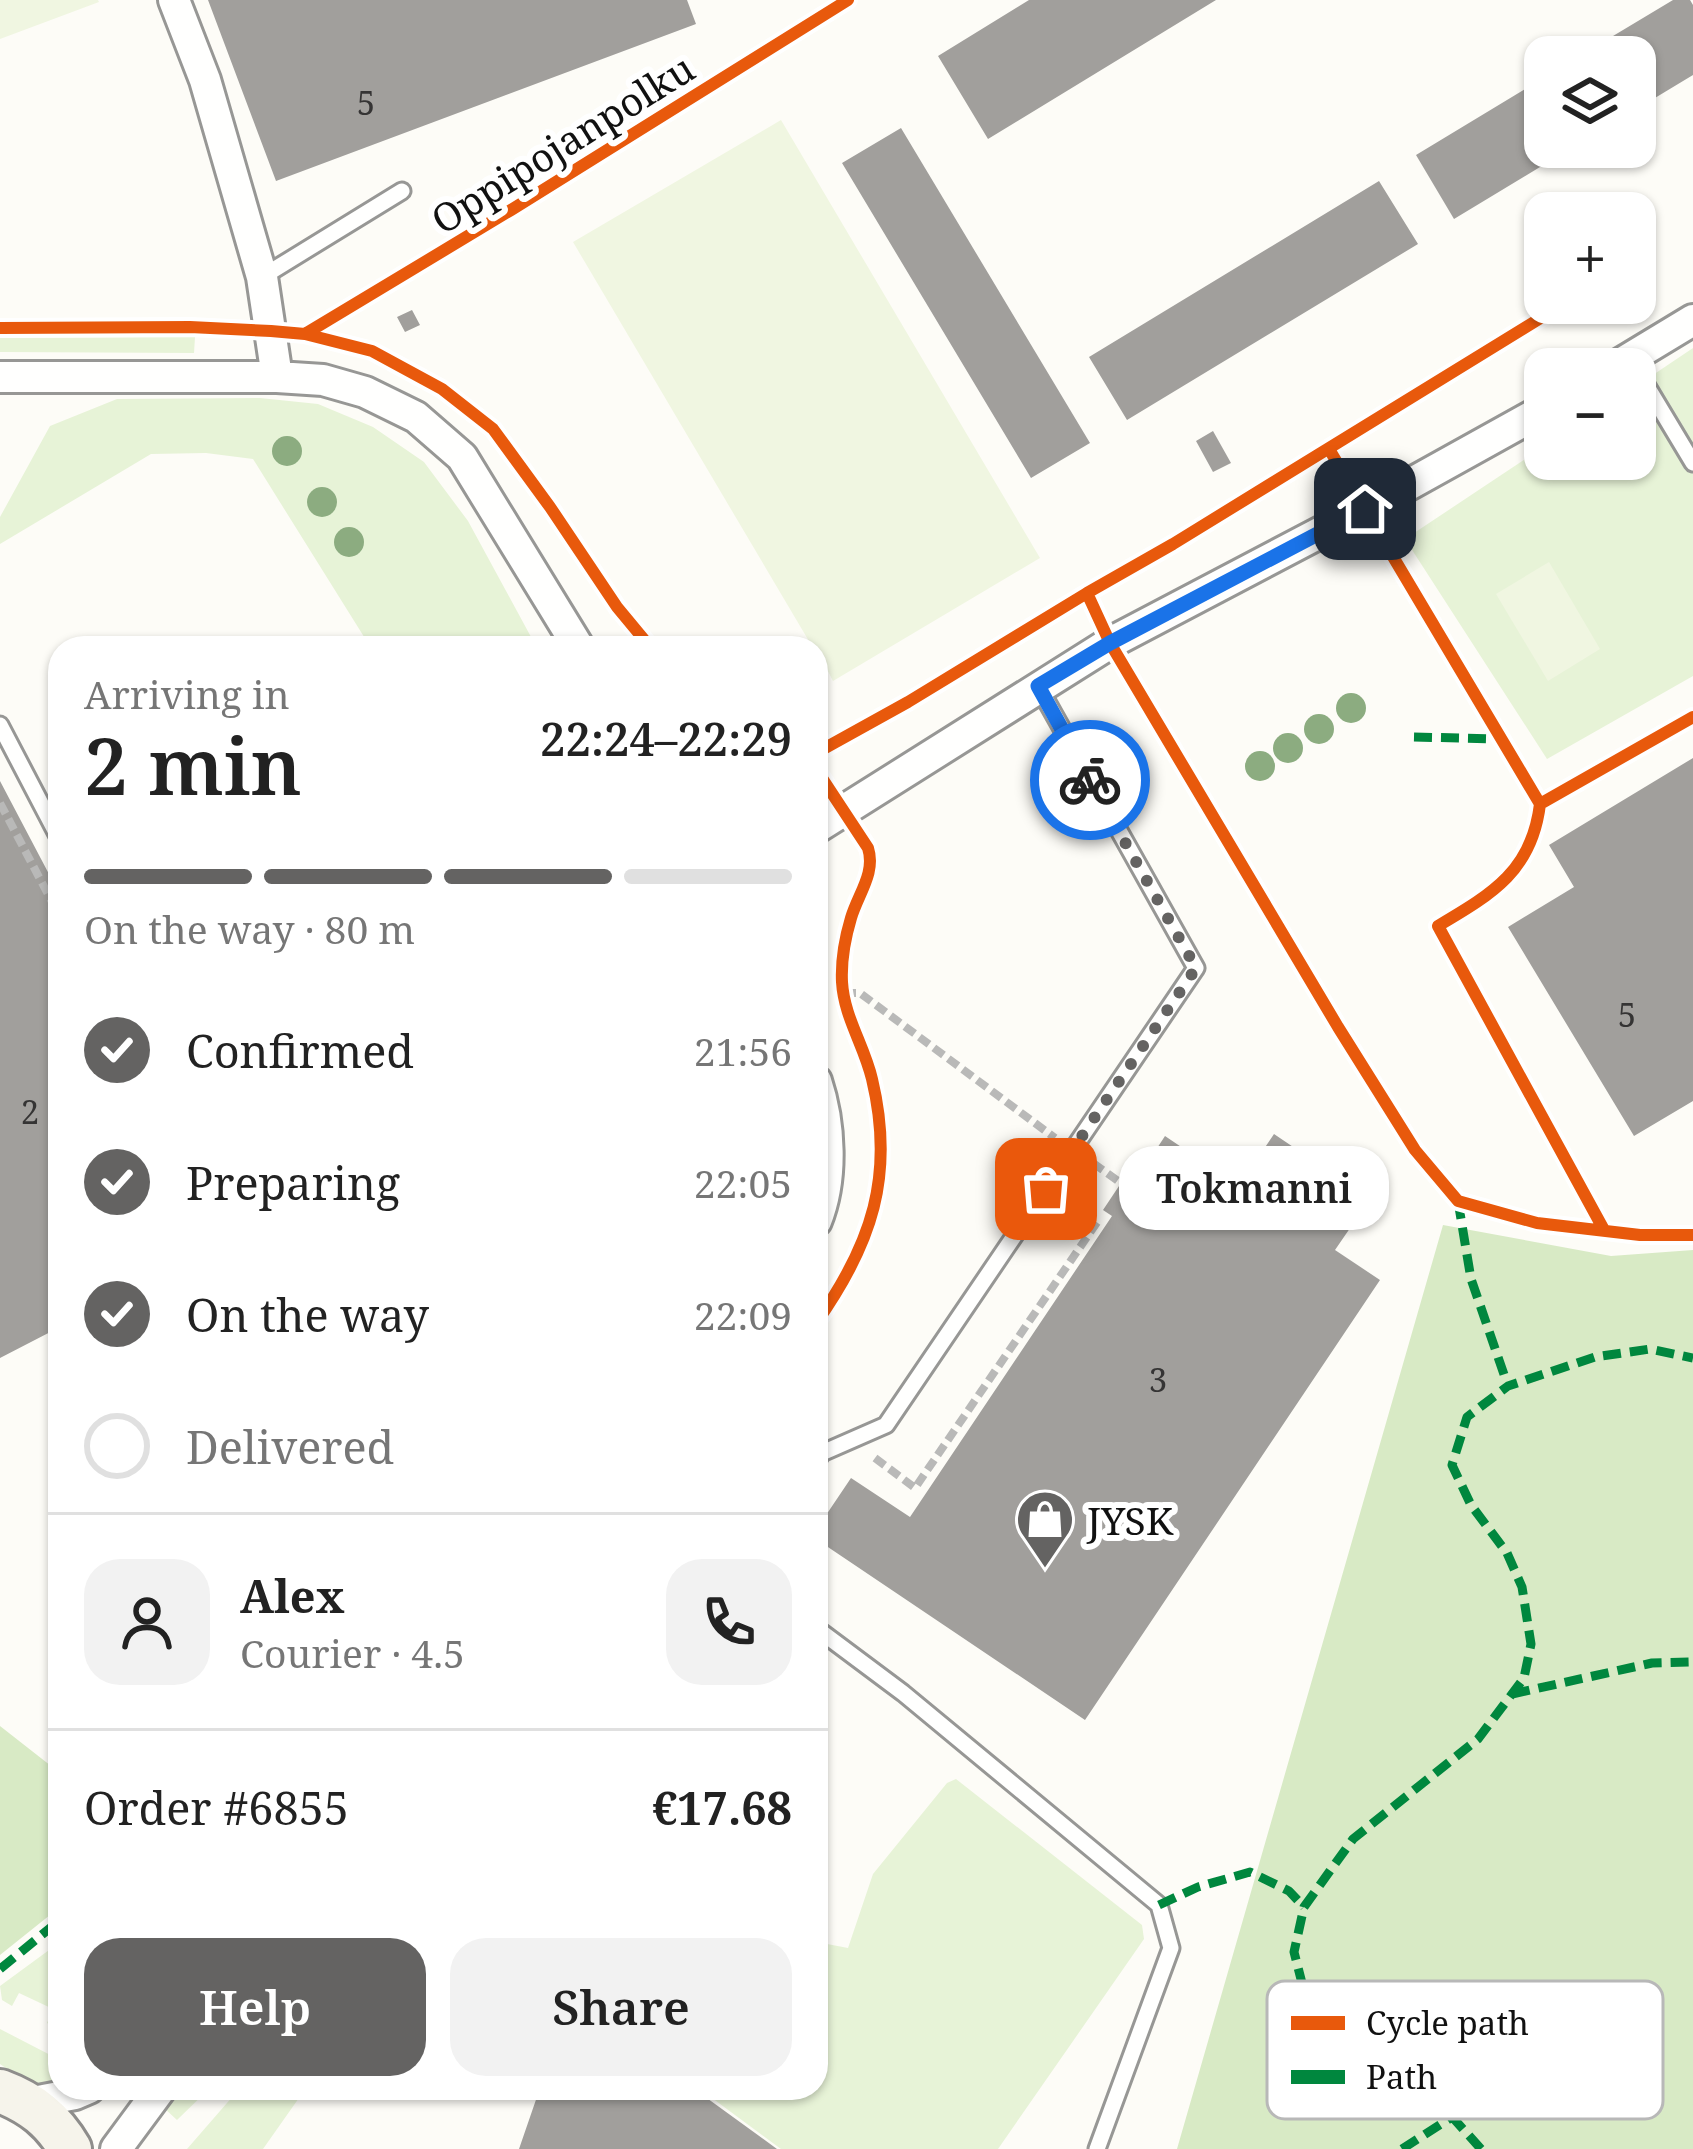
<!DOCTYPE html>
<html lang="en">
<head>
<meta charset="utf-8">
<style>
	body { margin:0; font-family:"Noto Serif",serif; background:#f2f2f2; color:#222; height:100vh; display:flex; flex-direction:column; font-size:45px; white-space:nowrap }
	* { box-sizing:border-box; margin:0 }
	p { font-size:39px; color:#767676 }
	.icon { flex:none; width:66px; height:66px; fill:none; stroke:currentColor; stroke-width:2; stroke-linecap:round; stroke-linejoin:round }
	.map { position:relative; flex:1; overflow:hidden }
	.details { position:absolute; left:48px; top:636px; width:780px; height:1464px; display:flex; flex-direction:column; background:#fff; border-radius:36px; box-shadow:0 3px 9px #0004 }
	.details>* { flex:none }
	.fabs { position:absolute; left:1524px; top:36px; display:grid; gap:24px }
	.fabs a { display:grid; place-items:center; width:132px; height:132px; border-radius:24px; background:#fff; box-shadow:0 3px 9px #0004; font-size:60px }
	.pin { position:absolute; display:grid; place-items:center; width:102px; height:102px; color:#fff; margin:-51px; border-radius:24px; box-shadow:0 6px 18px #0006 }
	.courier { position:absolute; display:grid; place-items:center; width:120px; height:120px; margin:-60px; border:9px solid #1a73e8; border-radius:50%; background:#fff; color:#222; box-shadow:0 3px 15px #0007 }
	.bubble { position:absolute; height:84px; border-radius:36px; background:#fff; box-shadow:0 3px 9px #0004; font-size:39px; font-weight:600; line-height:84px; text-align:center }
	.headline em { font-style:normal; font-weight:600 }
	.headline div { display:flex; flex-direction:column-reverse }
	.headline { display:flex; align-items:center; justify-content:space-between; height:204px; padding:0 36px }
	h1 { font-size:78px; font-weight:600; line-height:90px }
	.bar { display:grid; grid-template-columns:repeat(4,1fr); gap:18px 12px; align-content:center; height:144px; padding:0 36px }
	.bar i { height:15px; border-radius:9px; background:#e0e0e0 }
	.bar .on { background:#646362 }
	.bar p { grid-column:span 4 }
	.line { display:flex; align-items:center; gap:30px; padding:0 36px; border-top:3px solid #e0e0e0 }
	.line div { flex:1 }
	.round { display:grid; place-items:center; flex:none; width:126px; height:126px; border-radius:36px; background:#f2f2f2 }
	ol { padding:0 36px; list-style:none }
	li { display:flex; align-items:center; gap:36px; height:132px }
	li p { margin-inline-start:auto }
	li .icon { padding:12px; border-radius:50%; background:#646362; color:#fff; stroke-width:4 }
	li:last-child { color:#767676 }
	li i { width:66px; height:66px; border:6px solid #e0e0e0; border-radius:50% }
	.action { display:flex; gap:24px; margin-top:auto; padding:24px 36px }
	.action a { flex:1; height:138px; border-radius:36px; background:#646362; color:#fff; font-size:48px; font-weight:600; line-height:138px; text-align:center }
	.action a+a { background:#f2f2f2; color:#222 }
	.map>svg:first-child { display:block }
</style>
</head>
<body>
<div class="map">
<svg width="1693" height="2149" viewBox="0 0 1693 2149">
	<rect width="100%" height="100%" fill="#fdfcf7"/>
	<path fill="#e7f3d7" d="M195,337l-1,16 -194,-1v-14z
		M1693,348v328l-146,83 -142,-220 140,-93v13h90v-72z
		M260,398l58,6 55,23 51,35 44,59 69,127h-166l-118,-189 -47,-6 -55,1 -151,90v-27l50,-91 67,-27z
		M956,1779l186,146 2,14 -146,210h-217l-69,-51 7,-10h97v-127l6,-18 26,5 25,-74 74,-91z
		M60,1942v88l-13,-7 6,-14 -34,-16 -7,13 -10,-6 -2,-14z
		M0,2029l60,31v22c-24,7 -41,-5 -60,-18z
		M180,2088h30l-33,32 -13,-12z
		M240,2088h66l-43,61h-76z"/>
	<path fill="#d8eac5" d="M1443,1225l168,31 82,-6v899h-516z
		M0,1726l60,47v134l-60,48z"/>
	<path fill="#f0f6e1" d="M0,0h98l1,2 -99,37z
		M781,120l259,438 -207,123 -17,-33h-3l-240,-406z
		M1549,562l51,87 -52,32 -52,-87z"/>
	<path fill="#a19f9c" d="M208,0h479l9,24 -420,157z
		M1029,0h187l-228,139 -50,-83z
		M1673,0h17l3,5v70l-58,35v-53h-57z
		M1545,77v70h28l-119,72 -38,-64z
		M901,128l189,315 -59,35 -189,-315z
		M1379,181l39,63 -291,176 -38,-63z
		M412,310l8,15 -15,7 -8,-15z
		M1213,431l18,32 -18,9 -17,-31z
		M1693,758v343l-59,35 -126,-209 66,-40 -25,-42z
		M0,781l60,114v432l-60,31z
		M1274,1134l96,65 -35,51 45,30 -295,440 -269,-181v-9l35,-52 59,39 202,-301 -9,-6 34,-51 9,6 19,-29 74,50z
		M540,2088h153l84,61h-258z"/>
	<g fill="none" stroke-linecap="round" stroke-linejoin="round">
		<defs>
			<path id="lane" d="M262,277l140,-86
				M1630,358l63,105
				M0,725l60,115
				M816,1462l6,-9 64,-28 310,-457 -158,-282
				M816,1628l87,65 256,212 12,43 -74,201"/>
			<path id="street" d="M174,0l31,80 57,197 15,100
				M1612,369l81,-49
				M0,377h277l46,3 42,12 51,25 46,40 117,191
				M816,828l294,-185 255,-134 180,-100
				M816,1081c14,42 17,98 0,140
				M28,2103l47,-9 14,-6
				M116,2149l45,-61"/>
			<path id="secondary" d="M0,2091c32,12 53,29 70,58"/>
		</defs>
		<use href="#lane" stroke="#979795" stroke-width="21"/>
		<use href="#street" stroke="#979795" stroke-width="36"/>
		<use href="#secondary" stroke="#8e8d8b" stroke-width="48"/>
		<path stroke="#b9b9b8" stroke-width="8" stroke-dasharray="12 6" stroke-linecap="butt" d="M0,803l60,114
			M844,993h16l195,145
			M1093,1163l28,20
			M875,1458l40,30 185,-270"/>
		<use href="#lane" stroke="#fffffe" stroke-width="15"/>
		<use href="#street" stroke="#fffffe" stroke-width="30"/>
		<use href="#secondary" stroke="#f6f4eb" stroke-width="42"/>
		<path stroke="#00873e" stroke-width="9" stroke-dasharray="18 9" stroke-linecap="butt" d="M1414,737l87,2
			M1458,1201l13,78 37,107
			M1512,1694l140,-31 41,-1
			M1159,1905l39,-18 52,-15 39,19 15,16
			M0,1969l60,-49
			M1402,2149l50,-32
			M1481,2149l-44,-49 -116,-89 -18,-24 -9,-35 10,-45 49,-68 125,-100 46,-61 7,-34 -9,-57 -15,-34 -36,-48 -19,-40 15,-48 41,-31 87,-29 55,-8 43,9"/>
		<defs>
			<path id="cycleway" d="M0,328l190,-1 81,4 34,3 67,17 70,38 51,40 57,78 67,100 34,41
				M305,334l206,-124 337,-210
				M1329,449l211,355c-8,67 -48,90 -102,122l166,304
				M1087,593l23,50 228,384 77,123 43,51 79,22 103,12h53
				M816,753l92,-51 179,-109 86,-49 392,-241
				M816,769l52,79c8,25 -10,46 -17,70 -6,20 -10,43 -9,64 2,35 22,63 30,97 23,96 0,165 -56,244
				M1540,804l153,-87"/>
		</defs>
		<use href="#cycleway" stroke="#fff" stroke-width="20"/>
		<use href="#cycleway" stroke="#e8590c" stroke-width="12"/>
	</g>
	<g fill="#8cac80">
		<circle cx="287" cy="451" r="15"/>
		<circle cx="322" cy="502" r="15"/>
		<circle cx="349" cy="542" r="15"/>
		<circle cx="1351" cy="708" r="15"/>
		<circle cx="1319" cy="729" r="15"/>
		<circle cx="1288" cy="748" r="15"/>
		<circle cx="1260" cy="766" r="15"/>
	</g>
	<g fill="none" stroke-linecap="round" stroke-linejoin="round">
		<path stroke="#646362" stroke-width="12" stroke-dasharray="0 21.6" d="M1046,1189l150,-221 -106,-188"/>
		<path stroke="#1a73e8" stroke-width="15" d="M1090,780l-52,-94 72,-43 255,-134"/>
	</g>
	<defs>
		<symbol id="shop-pin" viewBox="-11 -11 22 30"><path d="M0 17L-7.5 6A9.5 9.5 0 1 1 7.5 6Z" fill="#646362" stroke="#fff"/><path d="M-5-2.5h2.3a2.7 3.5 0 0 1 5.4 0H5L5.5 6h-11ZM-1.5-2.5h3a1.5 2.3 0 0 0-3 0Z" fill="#fff"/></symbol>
	</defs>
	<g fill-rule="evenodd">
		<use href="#shop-pin" x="1012" y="1486" width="66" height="90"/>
	</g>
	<g text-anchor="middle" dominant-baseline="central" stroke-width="12" stroke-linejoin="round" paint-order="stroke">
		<g font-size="33" fill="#353434">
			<text x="366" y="102">5</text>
			<text x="1627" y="1014">5</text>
			<text x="30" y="1111">2</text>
			<text x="1158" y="1379">3</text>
		</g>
		<g font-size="39" fill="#111" stroke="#fff">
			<text transform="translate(562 143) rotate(-32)">Oppipojanpolku</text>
		</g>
		<g font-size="39" fill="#111" stroke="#fff" text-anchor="start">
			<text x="1087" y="1519">JYSK</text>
		</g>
	</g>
	<rect x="1267" y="1981" width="396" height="138" rx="18" fill="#fff" stroke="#b8b8b8" stroke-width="3"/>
	<rect x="1291" y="2016" width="54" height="14" fill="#e8590c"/>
	<rect x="1291" y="2070" width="54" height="14" fill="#00873e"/>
	<g font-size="33" fill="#111">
		<text x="1366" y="2035">Cycle path</text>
		<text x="1366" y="2089">Path</text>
	</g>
</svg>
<div class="fabs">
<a><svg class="icon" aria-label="layers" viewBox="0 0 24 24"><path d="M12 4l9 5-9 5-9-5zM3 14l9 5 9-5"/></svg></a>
<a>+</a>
<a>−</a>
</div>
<div class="pin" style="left:1046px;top:1189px;background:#ea580c"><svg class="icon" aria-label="bag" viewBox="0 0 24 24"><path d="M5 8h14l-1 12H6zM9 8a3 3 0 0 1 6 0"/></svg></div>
<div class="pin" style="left:1365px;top:509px;background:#1f2937"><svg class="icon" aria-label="home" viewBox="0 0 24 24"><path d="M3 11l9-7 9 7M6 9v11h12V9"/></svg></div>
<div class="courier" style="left:1090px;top:780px"><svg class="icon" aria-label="bike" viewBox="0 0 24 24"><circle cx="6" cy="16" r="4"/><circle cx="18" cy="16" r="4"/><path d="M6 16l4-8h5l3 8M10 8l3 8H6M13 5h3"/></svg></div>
<div class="bubble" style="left:1119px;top:1146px;width:270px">Tokmanni</div>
<section class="details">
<div class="headline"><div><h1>2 min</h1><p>Arriving in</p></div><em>22:24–22:29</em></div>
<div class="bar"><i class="on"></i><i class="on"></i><i class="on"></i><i></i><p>On the way · 80 m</p></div>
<ol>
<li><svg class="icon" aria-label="check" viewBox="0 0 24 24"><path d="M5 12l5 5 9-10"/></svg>Confirmed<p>21:56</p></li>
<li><svg class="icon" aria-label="check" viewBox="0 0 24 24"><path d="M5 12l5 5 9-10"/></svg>Preparing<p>22:05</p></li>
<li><svg class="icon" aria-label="check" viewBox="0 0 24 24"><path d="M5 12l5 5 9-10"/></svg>On the way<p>22:09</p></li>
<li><i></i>Delivered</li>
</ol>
<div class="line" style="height:216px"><a class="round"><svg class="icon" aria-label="person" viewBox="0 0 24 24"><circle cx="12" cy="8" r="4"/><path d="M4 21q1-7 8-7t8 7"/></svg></a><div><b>Alex</b><p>Courier · 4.5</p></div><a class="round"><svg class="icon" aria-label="phone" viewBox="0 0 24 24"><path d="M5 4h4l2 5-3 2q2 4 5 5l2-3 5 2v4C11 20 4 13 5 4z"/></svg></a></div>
<div class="line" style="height:156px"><div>Order #6855</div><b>€17.68</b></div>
<div class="action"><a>Help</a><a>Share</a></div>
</section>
</div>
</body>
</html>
